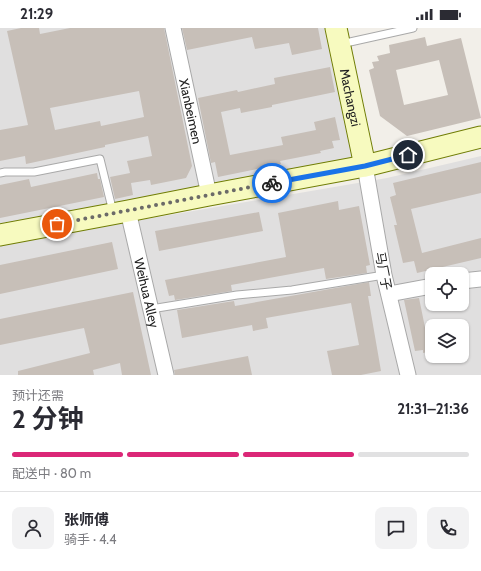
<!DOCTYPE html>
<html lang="zh">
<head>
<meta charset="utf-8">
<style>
	body { margin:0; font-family:Cabin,"Noto Sans SC",sans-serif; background:#f2f2f3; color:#2b2b33; height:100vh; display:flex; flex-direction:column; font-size:15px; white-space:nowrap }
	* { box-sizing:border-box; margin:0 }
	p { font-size:13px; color:#7c7c81 }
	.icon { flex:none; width:22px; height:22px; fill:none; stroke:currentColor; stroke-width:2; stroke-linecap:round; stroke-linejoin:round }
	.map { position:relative; height:347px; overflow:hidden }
	.sheet { display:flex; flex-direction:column; background:#fff; flex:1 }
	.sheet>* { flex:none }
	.controls { position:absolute; left:425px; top:239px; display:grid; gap:8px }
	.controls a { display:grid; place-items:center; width:44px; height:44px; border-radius:8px; background:#fff; box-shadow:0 1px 3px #0004; font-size:20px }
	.pin { position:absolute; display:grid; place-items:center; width:34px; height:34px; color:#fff; margin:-17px; border:2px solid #fff; border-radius:50%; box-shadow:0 1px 4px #0007 }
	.courier { position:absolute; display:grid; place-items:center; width:40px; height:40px; margin:-20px; border:3px solid #1a73e8; border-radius:50%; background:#fff; color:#222; box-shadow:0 1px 5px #0007 }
	.head em { font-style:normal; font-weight:700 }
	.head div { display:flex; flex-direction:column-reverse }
	.head { display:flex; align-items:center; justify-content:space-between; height:68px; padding:0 12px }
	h1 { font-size:26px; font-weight:700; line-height:30px }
	.bar { display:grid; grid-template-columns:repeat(4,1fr); gap:6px 4px; align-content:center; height:48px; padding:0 12px }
	.bar i { height:5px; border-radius:3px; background:#e1e1e2 }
	.bar .selected { background:#db2777 }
	.bar p { grid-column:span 4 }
	.line { display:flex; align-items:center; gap:10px; padding:0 12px; border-top:1px solid #e1e1e2 }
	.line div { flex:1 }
	.round { display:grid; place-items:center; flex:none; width:42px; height:42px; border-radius:8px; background:#f2f2f3 }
	.status { display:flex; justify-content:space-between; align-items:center; height:28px; padding:0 20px; background:#fff; direction:ltr }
	.status svg { height:11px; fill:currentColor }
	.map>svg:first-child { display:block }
</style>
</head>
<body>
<div class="status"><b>21:29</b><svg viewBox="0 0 49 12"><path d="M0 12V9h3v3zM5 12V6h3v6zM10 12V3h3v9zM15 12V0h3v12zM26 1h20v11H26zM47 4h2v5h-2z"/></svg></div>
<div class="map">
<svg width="481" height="347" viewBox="0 0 481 347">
	<rect width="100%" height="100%" fill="#f2efe9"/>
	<path fill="#e0dfdf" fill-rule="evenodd" d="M0,0h327l28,131 -355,66z
		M481,128v219h-481v-131l387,-66zM432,246h30v30h-30zM432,298h30v30h-30z"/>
	<path fill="#c7bfb8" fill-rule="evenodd" d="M21,0h18l1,6 30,-6h94l28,138 -6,12 -35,7 -1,-5 -19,3 2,12 -18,4 -5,-22 20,-4 -3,-12 25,-5 -4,-20 -43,9v2l-79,17 -1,-8 -25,5v-31l28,-5 -21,-94zM139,63l5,26 -43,9 -1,-5 -45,9 -5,-22z
		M182,0h136l4,21 -30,6 -3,-12 -34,6 -3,-12 -65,13z
		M425,9l2,9 34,-8 20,80 -74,18 -27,-20 -11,-46 5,-2 -2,-6 7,-1 -2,-5 13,-3 -1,-8zM439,32l9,35 -44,10 -8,-35z
		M330,39l5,25 -63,13v2l-31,6 -1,-5 -19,4 9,43 53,-10 -2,-8 35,-7 -2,-8 21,-5 5,23 -8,1 2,7 -14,3 1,2 -41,8 1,3 -63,13 -3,-15 -4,1 -13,-65 39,-8 1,2 37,-8 -1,-6z
		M481,134v31l-70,16 11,44 59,-15v20l-64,15 -3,-12 -11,2 -9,-38h3l-7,-28 6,-2 -3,-12z
		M97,145l1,6h2l4,18 -104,21v-33l29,-6 2,8z
		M338,173l1,9 20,-4 11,59 -4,1 1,7 -41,6 -2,-11 -93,17 1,6 -57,9 -1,-5 -5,1 -4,-16 121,-23 -8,-44z
		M259,184l4,19 -104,20 -4,-20z
		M112,214l6,27 -118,25v-29z
		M369,254l2,14h-3l13,75 -20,4h-29l-5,-24 32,-6 -8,-42 -85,15 2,10 -15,3 -1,-6 -70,13 -5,-28 57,-9 1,5z
		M133,264l18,83h-29l-2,-12 -27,7 1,5h-76v-4l72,-18 -6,-25 -84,17v-26z
		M419,270l9,44 3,-1 1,7v3l-9,2v-3l-8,1 -11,-51z
		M248,328l4,19h-77l-1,-5z"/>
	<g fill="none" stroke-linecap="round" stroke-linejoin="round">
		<defs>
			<path id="lane" d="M341,16l72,-16
				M0,145l5,-1h29l66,-13 13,53
				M151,281l86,-14 55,-5 92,-15"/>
			<g id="street">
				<path id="s1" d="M173,0l36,167"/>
				<path d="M365,138l19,109 24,100"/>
				<path id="s2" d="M128,183l38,164"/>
				<path d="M462,253l19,-2"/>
				<path d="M389,266l43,-8"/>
			</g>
			<g id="secondary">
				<path id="s3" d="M336,0l29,138"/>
				<path d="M0,207l128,-24 81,-16 156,-29 116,-29"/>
			</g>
		</defs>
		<use href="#lane" stroke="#a9a9a9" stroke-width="9"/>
		<use href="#street" stroke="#a9a9a9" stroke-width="17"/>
		<use href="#secondary" stroke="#707d05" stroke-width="23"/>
		<use href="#lane" stroke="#fff" stroke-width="7"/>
		<use href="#street" stroke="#fff" stroke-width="15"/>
		<use href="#secondary" stroke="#f7fabf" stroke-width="21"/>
	</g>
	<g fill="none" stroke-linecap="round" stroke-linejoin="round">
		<path stroke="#6b6a68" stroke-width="4" stroke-dasharray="0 7.2" d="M57,196l215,-41"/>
		<path stroke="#1a73e8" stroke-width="5" d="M272,155l93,-17 43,-11"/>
	</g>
	<g text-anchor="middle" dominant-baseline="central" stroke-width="3" stroke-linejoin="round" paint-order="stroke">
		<g font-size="13" fill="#222" stroke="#fff">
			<text stroke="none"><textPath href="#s3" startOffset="71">Machangzi</textPath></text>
			<text stroke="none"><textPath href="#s1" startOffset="85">Xianbeimen</textPath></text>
			<text transform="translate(384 243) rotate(79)">马厂子</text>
			<text stroke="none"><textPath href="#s2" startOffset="84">Weihua Alley</textPath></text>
		</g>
	</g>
</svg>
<div class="controls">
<a><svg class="icon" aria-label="locate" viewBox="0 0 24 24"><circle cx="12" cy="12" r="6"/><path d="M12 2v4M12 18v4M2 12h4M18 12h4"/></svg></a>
<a><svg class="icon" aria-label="layers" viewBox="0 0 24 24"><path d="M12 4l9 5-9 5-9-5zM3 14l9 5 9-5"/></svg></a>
</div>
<div class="pin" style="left:57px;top:196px;background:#ea580c"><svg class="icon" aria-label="bag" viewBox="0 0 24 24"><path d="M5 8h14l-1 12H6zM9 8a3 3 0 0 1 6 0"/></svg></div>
<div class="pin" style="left:408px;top:127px;background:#1f2937"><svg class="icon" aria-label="home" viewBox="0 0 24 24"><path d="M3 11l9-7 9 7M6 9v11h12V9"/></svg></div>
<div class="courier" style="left:272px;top:155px"><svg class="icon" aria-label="bike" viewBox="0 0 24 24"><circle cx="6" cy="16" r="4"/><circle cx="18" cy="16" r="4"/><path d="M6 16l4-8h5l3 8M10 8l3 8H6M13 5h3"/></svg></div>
</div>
<section class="sheet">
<div class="head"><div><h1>2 分钟</h1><p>预计还需</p></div><em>21:31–21:36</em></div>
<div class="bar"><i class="selected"></i><i class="selected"></i><i class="selected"></i><i></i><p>配送中 · 80 m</p></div>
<div class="line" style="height:72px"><a class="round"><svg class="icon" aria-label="person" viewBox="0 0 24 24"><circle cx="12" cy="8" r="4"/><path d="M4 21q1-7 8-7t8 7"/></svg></a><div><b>张师傅</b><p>骑手 · 4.4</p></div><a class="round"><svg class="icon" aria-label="chat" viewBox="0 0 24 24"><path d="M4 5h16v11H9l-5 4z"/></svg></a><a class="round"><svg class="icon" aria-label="phone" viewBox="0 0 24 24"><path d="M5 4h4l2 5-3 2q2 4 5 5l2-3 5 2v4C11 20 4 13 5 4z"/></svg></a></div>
</section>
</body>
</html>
